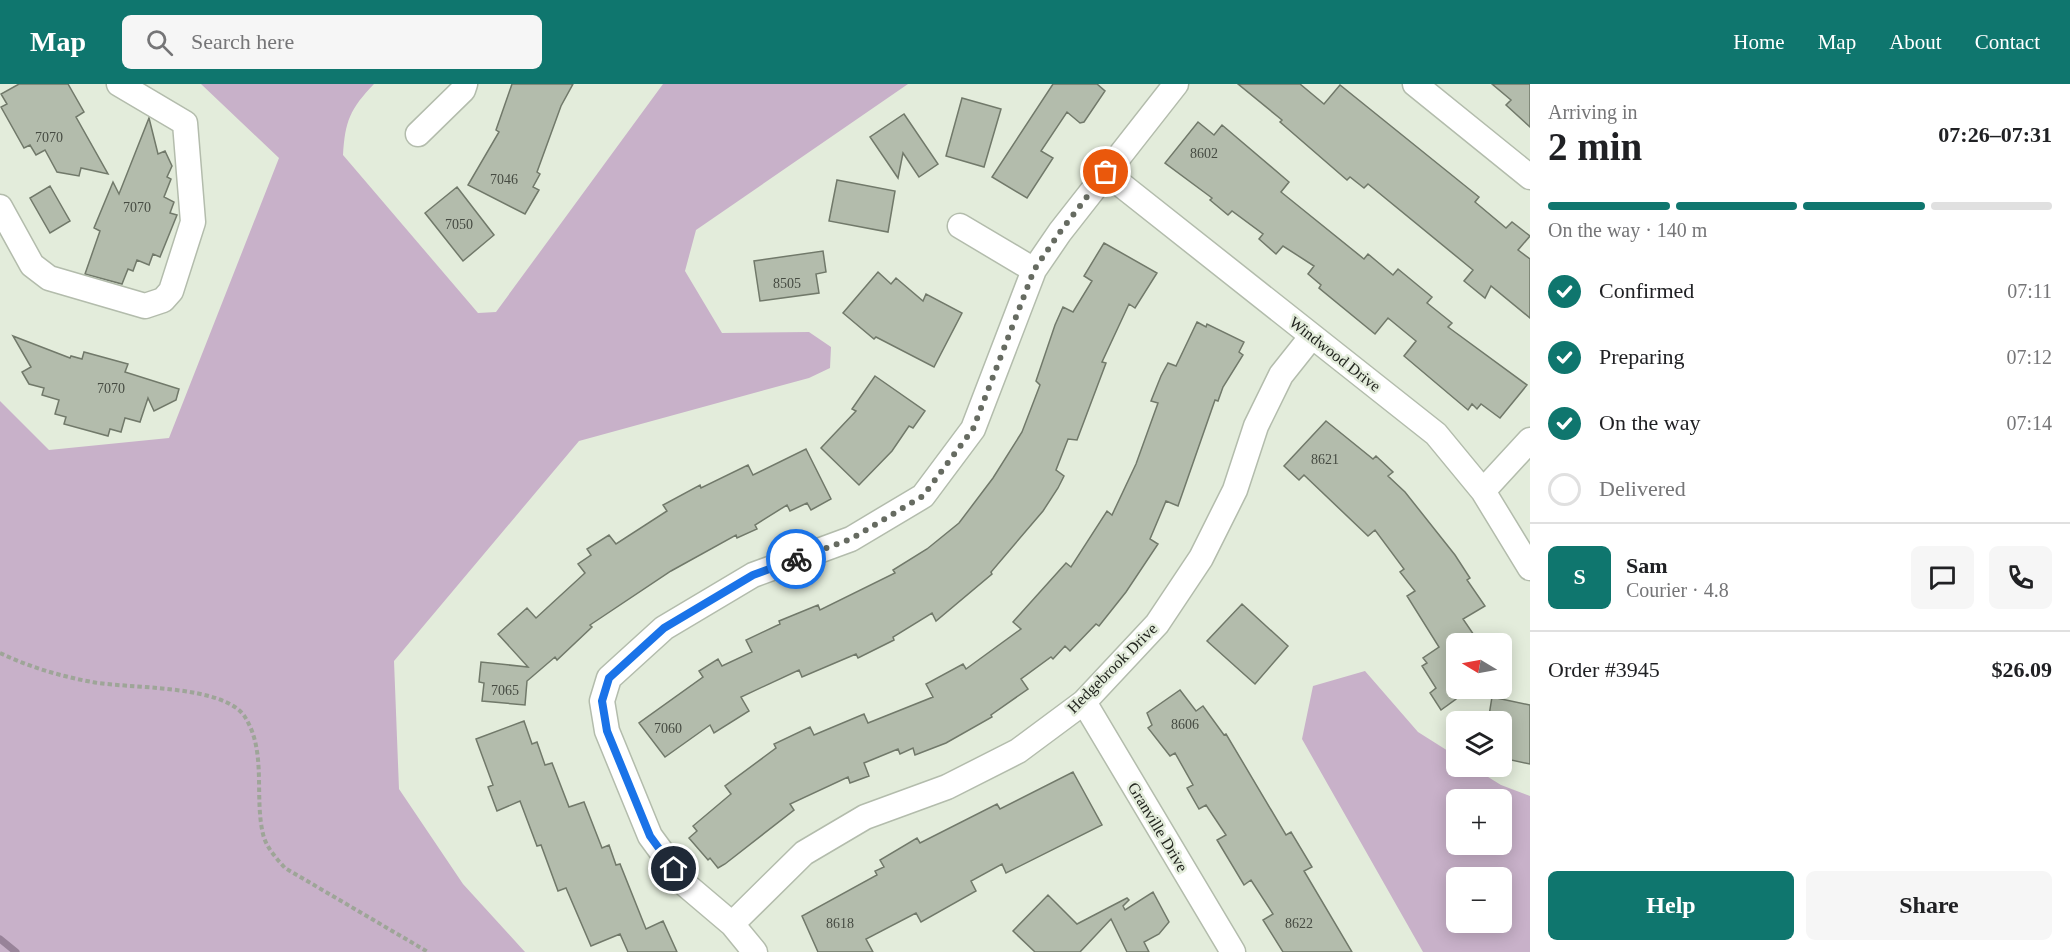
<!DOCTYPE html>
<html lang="en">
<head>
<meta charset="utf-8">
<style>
	body { margin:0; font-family:"Times New Roman",serif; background:#f6f6f6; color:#202124; height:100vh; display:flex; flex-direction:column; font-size:22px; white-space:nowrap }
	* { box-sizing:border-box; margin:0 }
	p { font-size:20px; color:#757577 }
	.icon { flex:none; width:33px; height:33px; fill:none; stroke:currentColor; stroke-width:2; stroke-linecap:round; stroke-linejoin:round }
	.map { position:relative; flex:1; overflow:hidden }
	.drawer { display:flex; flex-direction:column; background:#fff; width:540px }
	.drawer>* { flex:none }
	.needle { width:39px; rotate:280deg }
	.buttons { position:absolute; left:1446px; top:549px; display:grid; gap:12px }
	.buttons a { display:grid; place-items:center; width:66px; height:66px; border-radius:9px; background:#fff; box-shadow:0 3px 15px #0003; font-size:30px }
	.pin { position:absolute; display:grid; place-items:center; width:51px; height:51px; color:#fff; margin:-26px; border:3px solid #fff; border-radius:50%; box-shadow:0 2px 6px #0007 }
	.courier { position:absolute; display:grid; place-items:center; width:60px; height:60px; margin:-30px; border:4px solid #1a73e8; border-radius:50%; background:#fff; color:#222; box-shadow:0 2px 8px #0007 }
	.summary em { font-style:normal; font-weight:700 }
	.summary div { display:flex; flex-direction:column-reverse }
	.summary { display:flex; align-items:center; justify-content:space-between; height:102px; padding:0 18px }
	h1 { font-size:39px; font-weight:700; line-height:45px }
	.bar { display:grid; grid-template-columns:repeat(4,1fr); gap:9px 6px; align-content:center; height:72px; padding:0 18px }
	.bar i { height:8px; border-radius:4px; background:#e0e0e0 }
	.bar .on { background:#0f766e }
	.bar p { grid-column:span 4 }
	.line { display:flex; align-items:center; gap:15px; padding:0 18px; border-top:2px solid #e0e0e0 }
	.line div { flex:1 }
	.round { display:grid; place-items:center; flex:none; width:63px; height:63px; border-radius:9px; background:#f6f6f6 }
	ol { padding:0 18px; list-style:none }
	li { display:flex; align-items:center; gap:18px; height:66px }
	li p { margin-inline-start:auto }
	li .icon { padding:6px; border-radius:50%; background:#0f766e; color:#fff; stroke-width:4 }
	li:last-child { color:#757577 }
	li i { width:33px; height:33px; border:3px solid #e0e0e0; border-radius:50% }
	.button { display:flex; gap:12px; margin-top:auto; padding:12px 18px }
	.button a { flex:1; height:69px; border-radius:9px; background:#0f766e; color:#fff; font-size:24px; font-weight:700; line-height:69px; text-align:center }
	.button a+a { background:#f6f6f6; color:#202124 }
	header { display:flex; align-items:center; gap:36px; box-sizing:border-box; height:84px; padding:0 30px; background:#0f766e; color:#fff }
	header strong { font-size:28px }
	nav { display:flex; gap:33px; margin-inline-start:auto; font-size:21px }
	.search { width:420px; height:54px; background:#f6f6f6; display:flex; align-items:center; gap:15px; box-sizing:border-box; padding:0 21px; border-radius:9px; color:#757577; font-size:22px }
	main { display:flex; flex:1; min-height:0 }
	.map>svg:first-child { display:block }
</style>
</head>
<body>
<header>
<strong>Map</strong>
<div class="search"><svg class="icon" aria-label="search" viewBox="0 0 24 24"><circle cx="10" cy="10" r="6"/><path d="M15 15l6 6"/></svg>Search here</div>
<nav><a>Home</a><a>Map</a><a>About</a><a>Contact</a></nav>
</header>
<main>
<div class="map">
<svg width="1530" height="868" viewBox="0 0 1530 868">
	<rect width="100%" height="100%" fill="#e3ecdb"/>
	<path fill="#c8b1c9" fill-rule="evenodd" d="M201,0h173c-24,25 -29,37 -31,71l135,158 18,-1 167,-228h245l-212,146 -11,41 37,62 87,-1 22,15 -1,21 -21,10 -230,63 -185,220 5,128 64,95 62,68h-525v-551l49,49 120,-12 110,-280z
		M1365,587l53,61 38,24v10l16,1 29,18 29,11v156h-107l-121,-213 11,-53zM1456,716h46v44h-46zM1456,794h46v44h-46z"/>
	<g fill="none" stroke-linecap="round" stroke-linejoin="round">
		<path stroke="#988399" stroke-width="7" d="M0,855l16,13"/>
	</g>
	<path fill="#b3bcac" stroke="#71796a" stroke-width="1.5" d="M19,0h49l16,28 -8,5 32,57 -27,-6 -2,8 -22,-4 -12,-22 -9,5 -6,-10 -6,3 -23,-41 6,-3 -6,-10z
		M512,0h61l-12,22 -24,66 3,2 -7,13 6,3 -14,24 -57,-29 31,-53 -3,-2z
		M1053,0h44l8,7 -21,31 -4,1 -13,-11 -26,39 12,7 -26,40 -35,-21z
		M1238,0h62l24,20 16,-19 139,112 -4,5 31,26 6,-6 18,14 -12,14 12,9v59l-39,-32 -6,12 -21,-17 9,-11 -105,-86 -4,4 -14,-11 -3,3 -67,-58 2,-2z
		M1492,0h38v43l-24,-22 5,-5z
		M962,14l39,11 -17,58 -38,-11z
		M904,30l34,50 -19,13 -16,-24 -5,25 -28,-41z
		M149,34l9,36 7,-3 7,15 -5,11 4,2 -7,18 10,5 -4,11 7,2 -17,42 -7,-3 -4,11 -12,-5 -4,11 -5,-2 -6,15 -37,-10 15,-43 -6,-3 19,-46 6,12z
		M1198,38l16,13 8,-10 67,57 -8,10 83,67 4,-5 25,21 5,-6 34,28 -5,6 25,20 -4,4 79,58 -27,33 -19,-14 -4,5 -5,-5 -4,6 -64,-54 12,-15 -28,-23 -13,16 -56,-46 2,-3 -13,-11 6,-8 -31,-20 -7,8 -17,-15 4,-5 -31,-23 -4,4 -18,-15 2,-2 -47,-35z
		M837,96l58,11 -7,41 -59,-11z
		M50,102l20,35 -20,12 -20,-35z
		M457,103l37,48 -31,26 -38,-48z
		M1104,159l53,30 -22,35 -6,-4 -27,58 4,1 -29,77 -9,-1 -12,31 8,6 -6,12 -15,23 -52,61 1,2 -56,47 -4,-8 -39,24 1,3 -36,18 -2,-4 -54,23 -3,-7 -58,27 8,14 -35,22 -4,-8 -45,32 -26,-34 64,-46 -4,-6 19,-12 4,7 30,-14 -6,-12 34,-16 -1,-3 39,-16 2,5 75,-37 -2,-3 34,-21 32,-26 34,-45 29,-46 18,-47 -4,-4 19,-56 8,-18 10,5 19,-31 -8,-5z
		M823,167l3,21 -10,2 3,19 -59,8 -6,-40z
		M878,188l13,12 5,-6 27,23 3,-7 36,19 -28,54 -58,-30 -2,2 -31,-26z
		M1197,238l9,5 1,-3 37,18 -5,10 4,3 -20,32 -5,14 -3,-1 -37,106 -12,-5 -16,38 8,5 -32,48 -27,34 -3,-2 -26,27 -5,-5 -12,13 -2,-2 -30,22 7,10 -37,26 1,2 -46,26 -31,12 -2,-7 -13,6 -2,-5 -34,14 5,13 -19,7 -2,-6 -58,27 4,6 -69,54 -7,4 -8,-10 -2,2 -19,-22 8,-7 -4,-5 38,-32 -6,-8 51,-38 -2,-4 36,-17 4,8 50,-21 4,9 65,-26 -7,-13 37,-20 3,5 55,-40 -8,-7 53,-59 5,4 36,-56 5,4 24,-51 22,-61 -7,-2 10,-25 7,-13 8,3z
		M13,252l57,22 1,-2 11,3 2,-7 44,12 -3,8 54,17 -3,11 -22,11 -6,-13 -8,24 -15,-4 -4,14 -11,-3 -2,7 -44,-12 2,-7 -11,-3 4,-14 -17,-5 2,-7 -15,-4 -7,-12 9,-5z
		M875,292l50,35 -12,17 -4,-2 -17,25 -33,34 -38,-37 35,-37 -4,-2z
		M1326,337l47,38 3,-3 17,16 -5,4 17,16 50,63 15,23 -3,2 18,26 -22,13 17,25h-24v55l-15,11 -11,-17 6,-5 -14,-22 5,-3 -4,-5 16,-11 -32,-51 8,-5 -15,-19 4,-3 -29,-39 -7,6 -64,-61 -5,5 -15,-14z
		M806,365l25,50 -20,11 -4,-7 -17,8 -3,-6 -32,20 2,4 -20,9 -1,-3 -65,36 -81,54 2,2 -35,33 -2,-3 -28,24 -2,24 -43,-4 2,-18 -5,-1 2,-20 47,5 -30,-33 29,-26 9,10 49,-45 -7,-9 13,-9 -4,-6 22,-14 7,9 51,-33 -4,-6 37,-20 1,3 47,-23 5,10z
		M1242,520l46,42 -33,38 -48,-43z
		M1180,606l16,21 7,-5 21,29 2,-1 60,101 5,-3 21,35 -8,4 48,81h-69l-20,-32 10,-6 -22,-34 -7,5 -27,-45 9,-5 -20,-30 -7,4 -12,-21 6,-3 -18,-32 -5,3 -22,-28 4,-3 -5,-12z
		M1492,613l38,8v59l-28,-6v-36h-14z
		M524,637l8,23 5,-2 8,23 7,-2 17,44 15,-5 18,46 7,-3 7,20 4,-1 26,65 17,-8 14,31h-49l-8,-18 -29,12 -25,-58 -8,3 -17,-46 -4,1 -17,-45 -23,10 -9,-24 5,-2 -17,-46z
		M1073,688l29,53 -96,48 -4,-9 -31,17 5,10 -55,31 -5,-9 -50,26 7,13h-55l-16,-36 75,-41 -2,-4 9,-4 -4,-7 37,-22 3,5 77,-39 3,5z
		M1153,808l16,30 -10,12 -15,8 5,10h-22l-16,-33 -31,33h-45l-22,-21 35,-36 29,29 50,-26 2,2 -6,6 2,4z"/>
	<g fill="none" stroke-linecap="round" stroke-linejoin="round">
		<defs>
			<path id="minor" d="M1415,0l115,93
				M418,50l45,-44 2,-6
				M1105,88l331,262 47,57 47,77
				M0,123l32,58 17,13 96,28 18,-6 8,-9 22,-69 -8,-99 -66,-39
				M960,142l74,44
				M1483,407l47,-51
				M1084,618l149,250
				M732,840l72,-71 61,-36 82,-30 71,-36 66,-49 73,-78 44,-66 34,-68 21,-64 25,-51 31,-39
				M755,868l-23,-28 -46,-39 -36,-49 -43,-105 -5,-30 7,-23 55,-50 89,-53 98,-36 72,-43 50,-67 61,-159 26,-38 116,-148"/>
		</defs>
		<use href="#minor" stroke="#b3bcac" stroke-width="27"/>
		<path stroke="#9ea598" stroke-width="4" stroke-dasharray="4.5 3" stroke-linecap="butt" d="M0,569c29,14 60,23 92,29 36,7 132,2 153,35 22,35 9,79 18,117 3,13 13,24 22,34l143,84"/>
		<use href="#minor" stroke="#fff" stroke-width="24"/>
	</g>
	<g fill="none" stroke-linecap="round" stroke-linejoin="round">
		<path stroke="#666b61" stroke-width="6" stroke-dasharray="0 10.8" d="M796,475l55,-20 72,-43 50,-67 61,-159 26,-38 46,-60"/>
		<path stroke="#1a73e8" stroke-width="8" d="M674,785l-24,-33 -43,-105 -5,-30 7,-23 55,-50 89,-53 43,-16"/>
	</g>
	<g text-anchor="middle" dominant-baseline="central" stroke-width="5" stroke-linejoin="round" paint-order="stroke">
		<g font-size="14" fill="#464b42">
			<text x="49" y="53">7070</text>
			<text x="1204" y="69">8602</text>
			<text x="504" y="95">7046</text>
			<text x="137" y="123">7070</text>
			<text x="459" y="140">7050</text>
			<text x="787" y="199">8505</text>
			<text x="111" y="304">7070</text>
			<text x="1325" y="375">8621</text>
			<text x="505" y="606">7065</text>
			<text x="1185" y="640">8606</text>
			<text x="668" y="644">7060</text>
			<text x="840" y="839">8618</text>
			<text x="1299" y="839">8622</text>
		</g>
		<g font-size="16" fill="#22251f" stroke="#e3ecdb">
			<text transform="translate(1335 270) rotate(38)">Windwood Drive</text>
			<text transform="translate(1112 584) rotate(-45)">Hedgebrook Drive</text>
			<text transform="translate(1158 743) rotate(59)">Granville Drive</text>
		</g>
	</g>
</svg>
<div class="buttons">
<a><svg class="needle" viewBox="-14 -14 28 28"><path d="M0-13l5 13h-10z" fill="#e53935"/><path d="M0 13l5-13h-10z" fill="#757577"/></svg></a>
<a><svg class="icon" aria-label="layers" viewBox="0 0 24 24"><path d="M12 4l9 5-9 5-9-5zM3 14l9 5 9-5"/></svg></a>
<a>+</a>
<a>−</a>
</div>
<div class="pin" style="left:1106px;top:88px;background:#ea580c"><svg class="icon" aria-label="bag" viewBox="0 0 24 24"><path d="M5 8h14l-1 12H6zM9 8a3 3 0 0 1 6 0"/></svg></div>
<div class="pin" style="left:674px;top:785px;background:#1f2937"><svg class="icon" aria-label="home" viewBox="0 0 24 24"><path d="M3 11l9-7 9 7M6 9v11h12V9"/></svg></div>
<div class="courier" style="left:796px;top:475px"><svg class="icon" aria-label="bike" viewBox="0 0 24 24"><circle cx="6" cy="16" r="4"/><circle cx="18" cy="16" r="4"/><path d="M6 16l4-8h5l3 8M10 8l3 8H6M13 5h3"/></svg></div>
</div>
<section class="drawer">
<div class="summary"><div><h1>2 min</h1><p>Arriving in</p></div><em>07:26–07:31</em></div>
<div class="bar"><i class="on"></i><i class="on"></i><i class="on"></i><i></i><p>On the way · 140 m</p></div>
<ol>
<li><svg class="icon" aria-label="check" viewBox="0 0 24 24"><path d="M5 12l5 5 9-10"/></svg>Confirmed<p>07:11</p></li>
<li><svg class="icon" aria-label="check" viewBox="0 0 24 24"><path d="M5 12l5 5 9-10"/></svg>Preparing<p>07:12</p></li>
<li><svg class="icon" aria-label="check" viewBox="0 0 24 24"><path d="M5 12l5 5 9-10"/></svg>On the way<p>07:14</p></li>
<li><i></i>Delivered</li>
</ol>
<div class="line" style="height:108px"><b class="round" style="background:#0f766e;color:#fff">S</b><div><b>Sam</b><p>Courier · 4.8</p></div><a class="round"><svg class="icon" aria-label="chat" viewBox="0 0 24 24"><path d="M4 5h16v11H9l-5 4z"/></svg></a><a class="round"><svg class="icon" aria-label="phone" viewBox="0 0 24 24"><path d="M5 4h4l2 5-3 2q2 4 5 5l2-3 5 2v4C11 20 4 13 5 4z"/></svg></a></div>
<div class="line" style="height:78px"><div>Order #3945</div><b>$26.09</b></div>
<div class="button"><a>Help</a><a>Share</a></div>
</section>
</main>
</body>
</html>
